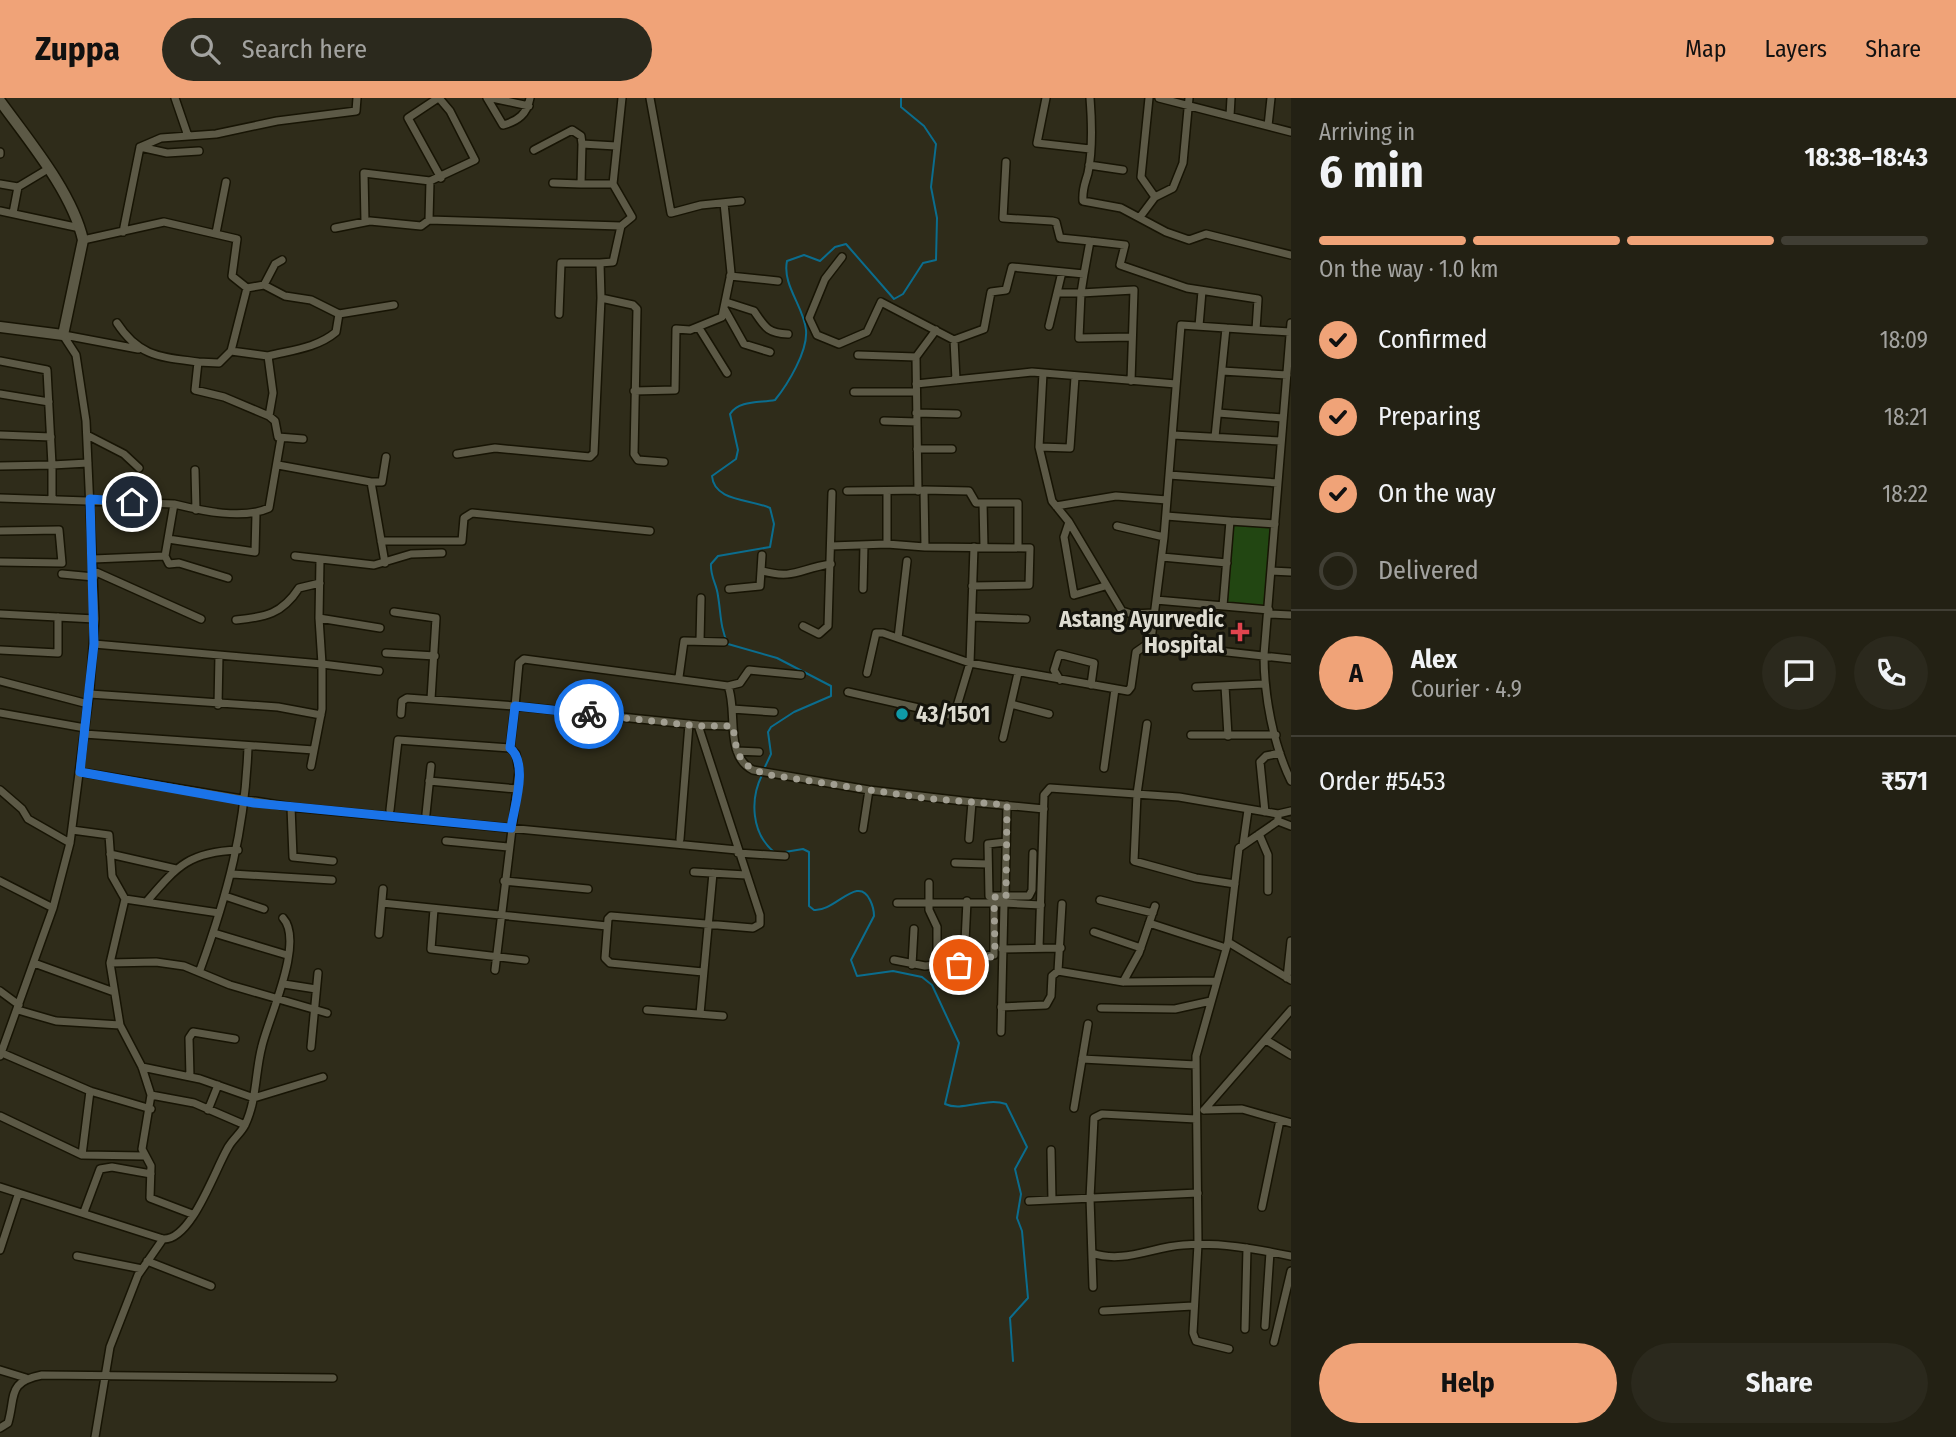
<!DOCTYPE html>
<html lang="en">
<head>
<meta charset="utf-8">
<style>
	body { margin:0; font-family:"Fira Sans Condensed",sans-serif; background:#2b291d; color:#f1f3f6; height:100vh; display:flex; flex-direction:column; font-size:26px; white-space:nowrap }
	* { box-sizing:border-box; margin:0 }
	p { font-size:23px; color:#a3a3a0 }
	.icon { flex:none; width:38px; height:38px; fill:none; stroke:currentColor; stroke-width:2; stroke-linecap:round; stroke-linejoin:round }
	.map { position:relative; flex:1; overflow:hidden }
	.side { display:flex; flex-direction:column; background:#232114; width:665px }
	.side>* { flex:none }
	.pin { position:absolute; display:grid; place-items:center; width:60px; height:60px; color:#fff; margin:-30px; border:4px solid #fff; border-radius:50%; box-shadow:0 2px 7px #0007 }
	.courier { position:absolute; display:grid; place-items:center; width:70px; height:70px; margin:-35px; border:5px solid #1a73e8; border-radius:50%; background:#fff; color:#222; box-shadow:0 2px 9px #0007 }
	.summary em { font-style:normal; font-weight:700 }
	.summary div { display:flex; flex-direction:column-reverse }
	.summary { display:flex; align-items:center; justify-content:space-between; height:119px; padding:0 28px }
	h1 { font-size:46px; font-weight:700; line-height:52px }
	.bar { display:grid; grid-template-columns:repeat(4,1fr); gap:10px 7px; align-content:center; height:84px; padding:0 28px }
	.bar i { height:9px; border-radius:5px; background:#403e34 }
	.bar .selected { background:#f0a378 }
	.bar p { grid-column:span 4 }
	.line { display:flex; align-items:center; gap:18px; padding:0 28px; border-top:2px solid #403e34 }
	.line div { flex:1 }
	.round { display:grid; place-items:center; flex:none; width:74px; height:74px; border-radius:37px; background:#2b291d }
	ol { padding:0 28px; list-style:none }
	li { display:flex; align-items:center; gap:21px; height:77px }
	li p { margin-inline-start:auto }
	li .icon { padding:7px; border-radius:50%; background:#f0a378; color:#111; stroke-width:4 }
	li:last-child { color:#a3a3a0 }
	li i { width:38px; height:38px; border:4px solid #403e34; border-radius:50% }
	.primary-button { display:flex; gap:14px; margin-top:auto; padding:14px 28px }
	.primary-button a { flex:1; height:80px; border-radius:42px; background:#f0a378; color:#111; font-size:28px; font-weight:700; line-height:80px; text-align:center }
	.primary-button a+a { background:#2b291d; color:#f1f3f6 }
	header { display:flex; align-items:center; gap:42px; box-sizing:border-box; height:98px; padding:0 35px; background:#f0a378; color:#111 }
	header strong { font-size:33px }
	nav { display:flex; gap:38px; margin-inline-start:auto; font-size:24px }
	.search { width:490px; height:63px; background:#2b291d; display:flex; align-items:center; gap:18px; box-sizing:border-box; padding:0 24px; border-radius:38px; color:#a3a3a0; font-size:26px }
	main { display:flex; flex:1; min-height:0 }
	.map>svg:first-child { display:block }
</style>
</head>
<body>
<header>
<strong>Zuppa</strong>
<div class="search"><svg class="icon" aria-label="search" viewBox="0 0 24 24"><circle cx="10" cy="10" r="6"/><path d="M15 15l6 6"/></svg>Search here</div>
<nav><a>Map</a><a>Layers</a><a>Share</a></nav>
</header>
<main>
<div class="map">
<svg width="1291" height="1339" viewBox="0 0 1291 1339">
	<rect width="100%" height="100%" fill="#2f2c1a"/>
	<path fill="#224612" d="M1233,424l41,4 -6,83 -44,-4z"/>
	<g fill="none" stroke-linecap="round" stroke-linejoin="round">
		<path stroke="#0b6d8e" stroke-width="2" d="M764,671l7,-15 -3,-22 3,-5 23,-15 37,-16v-10l-54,-28 -49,-14c-8,-16 -7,-31 -10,-48 -1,-12 -8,-19 -7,-32l7,-8 52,-9 4,-23 -4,-16c-18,-9 -56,-6 -58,-32l24,-17 2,-9 -8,-36c9,-14 30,-11 45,-14 13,-16 33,-49 31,-70 -2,-23 -24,-45 -19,-69l17,-6 16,6 15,-14 11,-3 48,55 9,-5 20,-31 13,-3 1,-42 -6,-31 5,-43 -12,-18 -23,-19v-9
			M762,677c-12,24 -11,58 12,77
			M779,755l24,-4 6,3v54l5,4c21,2 44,-36 56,-10 3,6 4,9 4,16l-23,44 6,16 36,-5 29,6 10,8 27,58 -14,61c18,8 40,-7 61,0l21,43 -12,22 6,25 -4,24 5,13 6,67 -18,20 3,43"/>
		<defs>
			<path id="street" d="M175,0l13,38
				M438,0l-30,20 33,60
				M487,0l16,27c15,-4 24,-11 27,-27
				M492,0l37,8
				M650,0l21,115 30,-8 40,-4
				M1046,0l-9,45 53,6
				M1090,0c2,25 3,51 -2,75 -3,11 -6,16 -5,28l38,7 45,24 23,8 17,-6 85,21
				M1159,0l132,34
				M1230,18l1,-18
				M1268,28l3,-28
				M582,46l-1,40h32
				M140,49l21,-9 55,-4 61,-13 79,-10 1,-13
				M534,52l38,-20 9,6 1,8 34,2
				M0,54v2
				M1089,67l34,5
				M553,85l28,1
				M0,86l18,3
				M1155,99l18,-9 10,-25 6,-65
				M0,113l80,17
				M13,115l5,-26 30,-18
				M1140,119l15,-20 -14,-20 8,-79
				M429,122l1,-39 45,-21 -25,-49 -11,-13
				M365,124l-1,-49 66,8
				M335,130l35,-7 51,5 8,-6 192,6
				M123,134l17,-85 27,6 32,-2
				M216,135l10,-51
				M83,142l81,-18 73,17 -5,37 15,12 17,-3 21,11 26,4 28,14 -3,18c-19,16 -44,18 -68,24l5,37 -4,23
				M1090,143l35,4 -5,20 67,23 71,11 -2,31 34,2
				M842,159l-17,22 -16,39 8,17 22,9 28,-12 14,-30 73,38 30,-11 7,-37 15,-2 6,-23 72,7 6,-33 -30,-3 -4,-16 -4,-1 -49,-3 3,-56
				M1084,176l-3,19 53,-3 -3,91
				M730,178l48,5
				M264,187l11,-21 7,-4
				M1057,195h24l-2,45 53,-1
				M601,200l32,7 4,4 -3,145 4,6 26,2
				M726,204l28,9c11,16 13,22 34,23
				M725,212l19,34 26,8
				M339,216l55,-9
				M559,216l2,-51h39
				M117,225c22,34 44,34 81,39l-3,28 29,7 45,19 6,5 3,16 25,2
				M1291,225l-27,332c0,41 9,89 27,126
				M1049,228l13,-54
				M1199,228l3,-35
				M699,230l28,45
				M1256,232l-75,-5 -17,212 -13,103 4,4 136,15
				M64,237l74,14
				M954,242l2,40
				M231,253l37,5
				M858,257l58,2 2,134
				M916,259l20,-27
				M0,263l47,9 5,95 36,-2
				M198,264l21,1 12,-12 16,-63
				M1222,273l65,4
				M1043,275l-4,74 13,54 17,21 -5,15 10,58 31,-9
				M916,286l116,-12 144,12
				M634,293l41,-1 1,-61 14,1 32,-13 9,-44 -7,-70
				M854,294h62
				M0,296l49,8
				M916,315l41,1
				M1218,315l65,5
				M884,323l33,1
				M0,337l51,2
				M87,337l37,19 15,14
				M1173,337l108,6
				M1215,339l11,-109
				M1039,349l31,1 5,-71
				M917,351h35
				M457,356l38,-6 95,9 4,-4 7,-155 -1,-35 13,-1 8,-36 11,-9 -19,-33 9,-86
				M278,367l93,17
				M0,368l52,-1v33
				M195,372l1,40
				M1169,377l109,8
				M924,392l45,1 7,12h42v44
				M887,394v52
				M0,400l174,6 -9,52
				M983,405l1,44
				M174,406c28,7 69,16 95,4l12,-70
				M1056,408l60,-10 51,4
				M1166,418l64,5
				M1069,424l53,89 10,3 22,-1
				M1117,428l47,11
				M0,433l59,-1 3,33 -62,-1
				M168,441l87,13 1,-38
				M381,443h81l2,-23 8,-5 178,18
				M831,448l56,-2 38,3 -1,-57 -77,1
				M925,449l105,1 -1,37 -57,1
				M295,458l79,9 37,-11 31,-1
				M1162,459l65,6
				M93,461l72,-3 4,8 10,-1 49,15
				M320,462l-1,58 3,46 57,7
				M385,465l-14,-81h11l4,-25
				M94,473l107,48
				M762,473c33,9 38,-3 69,-7
				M1271,473l20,1
				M62,476l32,3
				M729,491l31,-3 2,-31
				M863,491l1,-44
				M1156,502l113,10
				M1223,508l7,-85 45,3
				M394,514l42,6 -5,81
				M0,516l95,5
				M1269,516l22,1
				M973,519l53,2
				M319,520l61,10
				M236,522c30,-3 46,-6 63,-32l21,-5
				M803,528l16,8 9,-8 4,-133
				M898,540l9,-77
				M700,543l1,-43
				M94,546l228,20v45l-11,57
				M0,552l58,3v-36
				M386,555l49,3
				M867,575l9,-40h7l87,30 158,28 3,-4 5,-35 16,-11
				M679,579l5,-36 40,1
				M1060,582l-6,-10 5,-16 35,9 -3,22
				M0,583l88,23
				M728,588l12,-3 9,-13 52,5
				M1225,588l3,50
				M1196,589l68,-3
				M848,594l106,24 16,-53 4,-116
				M90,596l188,13 43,8
				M1011,606l38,10
				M218,607l1,-50
				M732,611l42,3
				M0,615l85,15
				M401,616l1,-13 5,-3 108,8 4,-43 5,-4 204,27c10,25 -4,70 25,84l116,20 103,12
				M1147,626l-10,70 -3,67 62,17 39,6
				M698,627l62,190v9l-7,4 -142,-12 -3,3 -3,39 5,5 93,9
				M84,636l230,16
				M1191,637h85
				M1003,640l15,-65
				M510,650l5,-42 183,19 35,1
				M737,653l22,1
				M1104,670l11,-79
				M80,674l211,35 446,43
				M429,683l88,8
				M0,692l22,19 6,10 42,24
				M291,709l2,50 40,4
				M390,712l8,-70 112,8 6,6 3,17 -24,199
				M1265,714l-5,-50 6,-6 14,-3
				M426,716l5,-48
				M1278,723l13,5
				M863,731l6,-39
				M72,732l37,5 3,41 13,23
				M1259,736l9,21v36
				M680,741l9,-115
				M969,741l3,-37 72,7
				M446,743l62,6
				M1006,744l-18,2 1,52h40l3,-6 1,-37
				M1243,747l5,-35
				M738,755l47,3
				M110,756l66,15
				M955,765l32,1
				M694,774l52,3
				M232,776l100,6
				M0,783l53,27
				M504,783l84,8
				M929,785v27l8,17v39
				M225,798l39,13
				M1005,799l2,-92
				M148,802c30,-35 42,-48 90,-50
				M1100,802l53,13
				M382,805l225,23
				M897,805h107
				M434,811l-3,40 94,11
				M1149,825l77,25
				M1094,834l47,16
				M214,835l73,22
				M379,836l4,-45
				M1228,844l63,38
				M1039,850l5,-153 6,-7 129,9 99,17
				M1002,851l59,-1
				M966,860l28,-3v-58
				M894,862l31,6 39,-4 3,-61
				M34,865l80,29
				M110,865l46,-1 28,4 46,19 97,28
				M912,867l2,-36
				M200,872c28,-77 45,-140 48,-223
				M1058,873l4,-67
				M1287,880l4,-37
				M1123,884l16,-29 16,-47
				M284,886l32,5
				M0,893l19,14
				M1001,909l45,-2 5,-9 1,-20 6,-5 65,11 94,-1
				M1101,910l74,1 36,-8
				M18,912l38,11 64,4
				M647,912l76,6
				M700,916l13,-141
				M1001,934l3,-129 37,2
				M1266,942l25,15
				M311,949l7,-74
				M2,955l88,38 61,18
				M0,958l53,-148 17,-65 20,-155 5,-69 -9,-198 -10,-66 -13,-20
				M1082,961l114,6
				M142,969l58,12 54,19 69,-21
				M190,979l-1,-39 4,-6 42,7
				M151,997l43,8 51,22
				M1074,1010l14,-84
				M208,1012l10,-25
				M1204,1012l87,-100
				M1204,1012l38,-1 49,14
				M0,1018l82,39 62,1
				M1051,1052l1,50
				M82,1057l8,-64
				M0,1089l163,52c29,2 53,-73 66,-93 4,-7 12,-13 16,-21 12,-25 10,-53 17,-79 6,-27 43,-104 21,-128
				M1029,1103l169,-8
				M1262,1109l18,-87
				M84,1114l16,-43 12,-2 39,7
				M192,1116l-42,-16 1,-32 -9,-17 9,-54 -9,-28 -22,-42 -10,-62 15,-64 94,14
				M0,1152l18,-55
				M1092,1155c31,11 60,-6 91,-8 35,-3 73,4 108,11
				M77,1158l65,13
				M147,1163l64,25
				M1093,1189l-3,-89 4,-80 8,-4 94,5
				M1103,1213l90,-5
				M1265,1228l5,-74
				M1245,1231l2,-81
				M1274,1244l17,-71
				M1229,1251l-33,-8 -3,-8 5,-89 -2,-188 32,-114 11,-94 39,-27v-7l13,-3
				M0,1272l26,8
				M0,1330l8,-5c8,-28 -1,-41 34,-48l291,3
				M95,1339l15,-90 28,-72 25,-36"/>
			<path id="secondary" d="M0,3c29,40 72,91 83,139l-20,95 -63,-8"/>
		</defs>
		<use href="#street" stroke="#171404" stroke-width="10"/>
		<use href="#secondary" stroke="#171404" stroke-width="13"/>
		<use href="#street" stroke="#5c5946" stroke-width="7"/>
		<use href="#secondary" stroke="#5c5946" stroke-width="10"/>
	</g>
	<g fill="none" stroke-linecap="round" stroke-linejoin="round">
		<path stroke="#a19e91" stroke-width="7" stroke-dasharray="0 12.6" d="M589,616l109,12h35c4,31 6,41 37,49l153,23 84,7 -1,92h-12l1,55 -4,5 -25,1 -7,7"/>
		<path stroke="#1a73e8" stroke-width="9" d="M132,404l-42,-3 4,145 -14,128 174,31 257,25c3,-21 18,-64 -1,-80l5,-42 74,8"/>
	</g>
	<path fill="#e0444e" stroke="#15140c" stroke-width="2.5" d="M1236.5 523.5h7v7h7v7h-7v7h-7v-7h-7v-7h7z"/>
	<circle fill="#0f9aa8" stroke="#15140c" stroke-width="2.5" cx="902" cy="616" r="7"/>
	<g text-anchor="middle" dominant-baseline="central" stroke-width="6" stroke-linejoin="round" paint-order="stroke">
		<g font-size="23" font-weight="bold" fill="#dedcd1" stroke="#15140c" text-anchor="end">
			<text x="1224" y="521">Astang Ayurvedic<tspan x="1224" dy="26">Hospital</tspan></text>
			<text x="916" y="616" text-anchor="start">43/1501</text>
		</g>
	</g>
</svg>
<div class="pin" style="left:959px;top:867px;background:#ea580c"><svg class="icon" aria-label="bag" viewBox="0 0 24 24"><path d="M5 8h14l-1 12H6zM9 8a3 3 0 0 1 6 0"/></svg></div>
<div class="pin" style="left:132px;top:404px;background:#1f2937"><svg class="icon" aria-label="home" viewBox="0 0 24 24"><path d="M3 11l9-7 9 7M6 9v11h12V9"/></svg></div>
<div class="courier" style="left:589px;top:616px"><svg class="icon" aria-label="bike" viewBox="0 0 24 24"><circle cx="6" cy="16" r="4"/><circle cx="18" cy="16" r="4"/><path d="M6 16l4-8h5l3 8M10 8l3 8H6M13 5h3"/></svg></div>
</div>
<section class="side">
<div class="summary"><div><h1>6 min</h1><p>Arriving in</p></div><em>18:38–18:43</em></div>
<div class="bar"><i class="selected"></i><i class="selected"></i><i class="selected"></i><i></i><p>On the way · 1.0 km</p></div>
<ol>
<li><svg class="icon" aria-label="check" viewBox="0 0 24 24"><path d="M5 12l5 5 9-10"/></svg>Confirmed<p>18:09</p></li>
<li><svg class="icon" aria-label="check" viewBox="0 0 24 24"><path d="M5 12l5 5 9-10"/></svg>Preparing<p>18:21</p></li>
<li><svg class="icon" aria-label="check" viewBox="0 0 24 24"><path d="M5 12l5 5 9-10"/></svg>On the way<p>18:22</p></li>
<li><i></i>Delivered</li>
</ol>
<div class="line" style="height:126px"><b class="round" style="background:#f0a378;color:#111">A</b><div><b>Alex</b><p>Courier · 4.9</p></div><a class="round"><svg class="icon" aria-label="chat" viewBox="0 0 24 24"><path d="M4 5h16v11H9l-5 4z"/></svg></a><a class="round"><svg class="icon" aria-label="phone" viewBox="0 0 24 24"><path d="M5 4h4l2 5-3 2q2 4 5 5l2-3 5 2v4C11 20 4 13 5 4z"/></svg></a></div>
<div class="line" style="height:91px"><div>Order #5453</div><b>₹571</b></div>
<div class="primary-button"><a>Help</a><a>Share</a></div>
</section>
</main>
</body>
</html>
